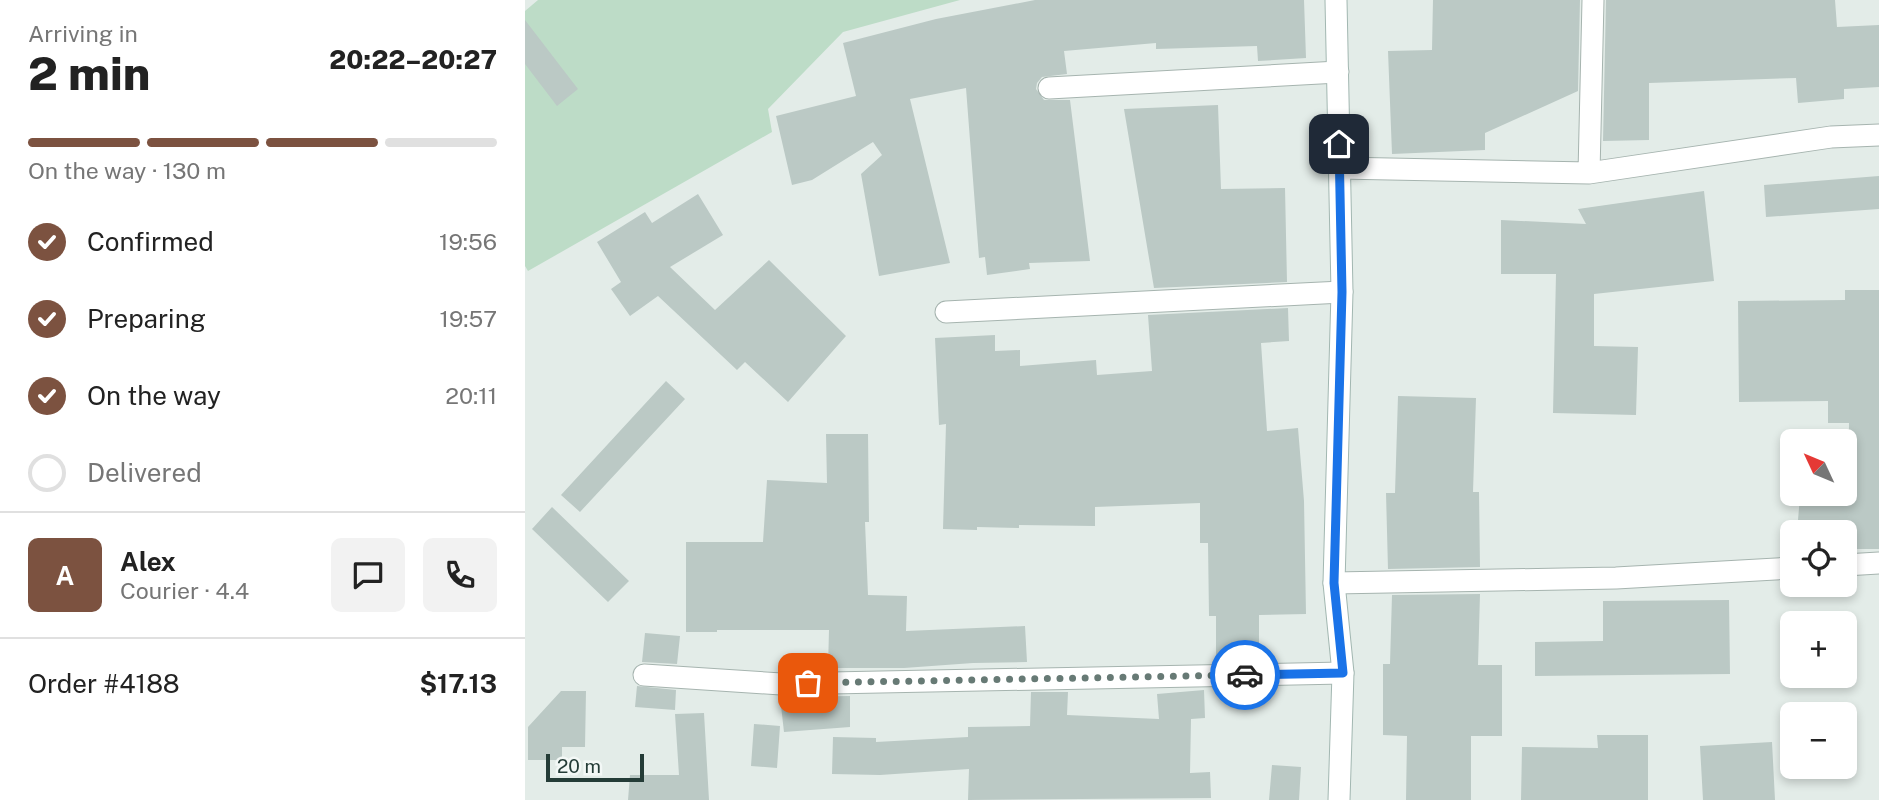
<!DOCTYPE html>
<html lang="en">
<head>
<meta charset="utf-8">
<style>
	body { margin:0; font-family:"Public Sans",sans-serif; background:#f2f2f2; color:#222; height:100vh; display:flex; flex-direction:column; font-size:26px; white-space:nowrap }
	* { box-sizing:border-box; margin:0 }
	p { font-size:23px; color:#767676 }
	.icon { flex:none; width:38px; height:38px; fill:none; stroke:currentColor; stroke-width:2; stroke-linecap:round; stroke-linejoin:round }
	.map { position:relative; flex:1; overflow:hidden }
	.drawer { display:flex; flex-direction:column; background:#fff; width:525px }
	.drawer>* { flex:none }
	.needle { width:46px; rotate:314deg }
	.buttons { position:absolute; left:1255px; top:429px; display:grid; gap:14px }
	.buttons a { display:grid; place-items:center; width:77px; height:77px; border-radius:10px; background:#fff; box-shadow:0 4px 10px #0003; font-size:35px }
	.scale { position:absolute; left:21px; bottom:18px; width:98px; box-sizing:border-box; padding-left:7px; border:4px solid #243c37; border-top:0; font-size:19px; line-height:24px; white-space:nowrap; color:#243c37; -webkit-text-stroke:5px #f3f8f6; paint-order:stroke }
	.pin { position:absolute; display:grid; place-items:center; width:60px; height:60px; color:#fff; margin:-30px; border-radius:14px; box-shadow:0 4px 10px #0006 }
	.courier { position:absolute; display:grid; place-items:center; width:70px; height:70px; margin:-35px; border:5px solid #1a73e8; border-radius:50%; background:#fff; color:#222; box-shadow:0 2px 9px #0007 }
	.headline em { font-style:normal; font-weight:800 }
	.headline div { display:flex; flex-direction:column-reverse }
	.headline { display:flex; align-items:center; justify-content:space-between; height:119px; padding:0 28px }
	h1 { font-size:46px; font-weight:800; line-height:52px }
	.bar { display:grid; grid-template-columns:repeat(4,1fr); gap:10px 7px; align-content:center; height:84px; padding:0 28px }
	.bar i { height:9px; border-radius:5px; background:#e0e0e0 }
	.bar .current { background:#7c5240 }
	.bar p { grid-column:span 4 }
	.line { display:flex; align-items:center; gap:18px; padding:0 28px; border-top:2px solid #e0e0e0 }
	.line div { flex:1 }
	.round { display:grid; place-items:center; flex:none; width:74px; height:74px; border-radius:10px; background:#f2f2f2 }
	ol { padding:0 28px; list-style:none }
	li { display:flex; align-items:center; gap:21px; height:77px }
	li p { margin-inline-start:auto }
	li .icon { padding:7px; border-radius:50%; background:#7c5240; color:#fff; stroke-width:4 }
	li:last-child { color:#767676 }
	li i { width:38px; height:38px; border:4px solid #e0e0e0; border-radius:50% }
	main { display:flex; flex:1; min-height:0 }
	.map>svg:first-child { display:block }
</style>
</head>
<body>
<main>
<section class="drawer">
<div class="headline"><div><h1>2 min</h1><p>Arriving in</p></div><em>20:22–20:27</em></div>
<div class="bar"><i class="current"></i><i class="current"></i><i class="current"></i><i></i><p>On the way · 130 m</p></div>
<ol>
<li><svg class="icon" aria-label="check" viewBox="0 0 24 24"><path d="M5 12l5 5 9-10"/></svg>Confirmed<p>19:56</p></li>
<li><svg class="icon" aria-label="check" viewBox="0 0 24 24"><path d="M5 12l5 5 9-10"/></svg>Preparing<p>19:57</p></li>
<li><svg class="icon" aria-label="check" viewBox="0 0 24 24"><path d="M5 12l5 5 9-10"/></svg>On the way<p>20:11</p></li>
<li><i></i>Delivered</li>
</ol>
<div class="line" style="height:126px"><b class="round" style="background:#7c5240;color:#fff">A</b><div><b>Alex</b><p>Courier · 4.4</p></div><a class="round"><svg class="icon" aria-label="chat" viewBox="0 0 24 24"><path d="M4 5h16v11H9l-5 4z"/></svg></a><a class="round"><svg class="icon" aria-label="phone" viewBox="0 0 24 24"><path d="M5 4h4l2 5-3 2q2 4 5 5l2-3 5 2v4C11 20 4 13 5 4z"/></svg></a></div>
<div class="line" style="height:91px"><div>Order #4188</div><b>$17.13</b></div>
</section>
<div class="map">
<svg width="1354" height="800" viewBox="0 0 1354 800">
	<rect width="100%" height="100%" fill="#e3ece8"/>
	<path fill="#bddcc7" d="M13,0h422l-117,32 -75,77 4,23 -244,139 -3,-5v-255z"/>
	<path fill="#bbc9c5" d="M510,0h269l2,58 -48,3 -1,-15 -101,3v-6l-92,8 3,23 -25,3 -5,6 -1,6 8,11h26l20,161 -61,2 1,6 -43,6 -2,-18 -6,1 -13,-170 -56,11 40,164 -71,13 -18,-102 21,-19 -9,-13 -61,38 -20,5 -16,-69 80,-20 -13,-53 93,-24z
		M908,0h147l-2,91 -93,42v17l-93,4 -4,-103 44,-1z
		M1081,0h229l2,27 42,-2v62l-35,2v10l-46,4 -2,-25 -147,5v57l-46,1z
		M0,20l53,69 -21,17 -32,-42z
		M693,105l3,84 64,-1 2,94 -133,6 -30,-179z
		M1354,176v33l-113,8 -2,-32z
		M1179,191l10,90 -120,13v52l44,1 -2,68 -83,-2 3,-139h-55v-54l85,4 -8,-15z
		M173,194l25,41 -53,32 45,43 54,-50 77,76 -58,66 -43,-40 -8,8 -79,-74 -28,20 -19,-27 10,-7 -24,-40 48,-30 7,11z
		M1320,290h34v259h-31v-17h-51l3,-36 48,4 1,-77h-21v-22l-89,1 -1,-101 107,-1z
		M763,308l1,33 -28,2 6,88 31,-3 6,73 2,113 -47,1v47h-43v-46h-7l-1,-73h-8v-40l-105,4v19l-76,-1v3l-42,-1v3l-34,-1 3,-105 -7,1 -4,-87 60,-3v16l25,-1v16l76,-6 1,15 55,-4 -4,-56z
		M141,381l19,18 -105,113 -19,-17z
		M873,396l78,2 -3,94h6l1,75 -92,2 -2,-76h9z
		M301,434h42l1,88h-4l3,73 39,1 -1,35 119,-5 2,36 -54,1 -69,5h-76l1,-38h-112v2h-31v-90h77l4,-62 60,3z
		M27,507l77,74 -21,21 -76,-73z
		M955,594l-2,71h24v71h-31v64h-65l1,-64 -24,-1v-71h7l2,-69z
		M1204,600l1,74 -195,2v-34l68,-1v-40z
		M120,633l35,3 -3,28 -35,-2z
		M112,686l39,4 -1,20 -40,-3z
		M679,690l1,28 -14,1 -1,54 20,-1 1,26 -243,2 1,-31 -89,6 -48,-1 1,-37 43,1v4l92,-5v-10l62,-1 1,-34h37l-1,23 92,4 -2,-25z
		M36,691h25l-1,56h-23v13h-34v-33z
		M325,696v31l-66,5 -4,-35z
		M179,713l5,87h-81l2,-25h49l-4,-61z
		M229,724l26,2 -3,42 -26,-2z
		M1072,735h51v65h-127l1,-53 76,1z
		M1247,742l3,58h-72l-3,-54z
		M747,765l29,2 -2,33h-30z"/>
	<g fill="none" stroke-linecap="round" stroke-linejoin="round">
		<defs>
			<path id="street" d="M524,88l289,-16
				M815,168l249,5 242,-36 48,-2
				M1064,173l4,-173
				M421,312l396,-20
				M1320,565l34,-2
				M809,583l282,-5 176,-10
				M119,675l137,9 562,-11"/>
			<path id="secondary" d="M811,0l6,292 -8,291 9,90 -4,127"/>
		</defs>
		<use href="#street" stroke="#a6b4af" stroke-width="23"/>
		<use href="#secondary" stroke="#a2b7b1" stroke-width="23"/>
		<use href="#street" stroke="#fff" stroke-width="21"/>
		<use href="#secondary" stroke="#fff" stroke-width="21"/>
	</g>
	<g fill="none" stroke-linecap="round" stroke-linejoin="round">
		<path stroke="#677a75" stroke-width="7" stroke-dasharray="0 12.6" d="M283,683l437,-8"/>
		<path stroke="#1a73e8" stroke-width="9" d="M720,675l98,-2 -9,-90 8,-291 -3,-148"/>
	</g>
</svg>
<div class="buttons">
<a><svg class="needle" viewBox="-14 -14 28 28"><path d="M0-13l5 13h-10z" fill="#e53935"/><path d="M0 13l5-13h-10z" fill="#767676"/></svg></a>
<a><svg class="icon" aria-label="locate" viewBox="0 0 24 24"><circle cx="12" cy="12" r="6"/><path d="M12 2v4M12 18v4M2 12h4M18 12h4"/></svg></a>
<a>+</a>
<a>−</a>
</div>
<div class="scale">20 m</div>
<div class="pin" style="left:283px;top:683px;background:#ea580c"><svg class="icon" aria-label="bag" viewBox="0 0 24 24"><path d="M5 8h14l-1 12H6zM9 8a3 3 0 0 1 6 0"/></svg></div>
<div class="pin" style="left:814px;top:144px;background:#1f2937"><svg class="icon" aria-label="home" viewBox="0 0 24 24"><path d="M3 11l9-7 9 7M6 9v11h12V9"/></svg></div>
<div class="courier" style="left:720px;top:675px"><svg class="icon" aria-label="car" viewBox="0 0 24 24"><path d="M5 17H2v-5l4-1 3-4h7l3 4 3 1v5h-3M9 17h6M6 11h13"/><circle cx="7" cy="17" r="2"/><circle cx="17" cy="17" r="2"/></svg></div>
</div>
</main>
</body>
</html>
